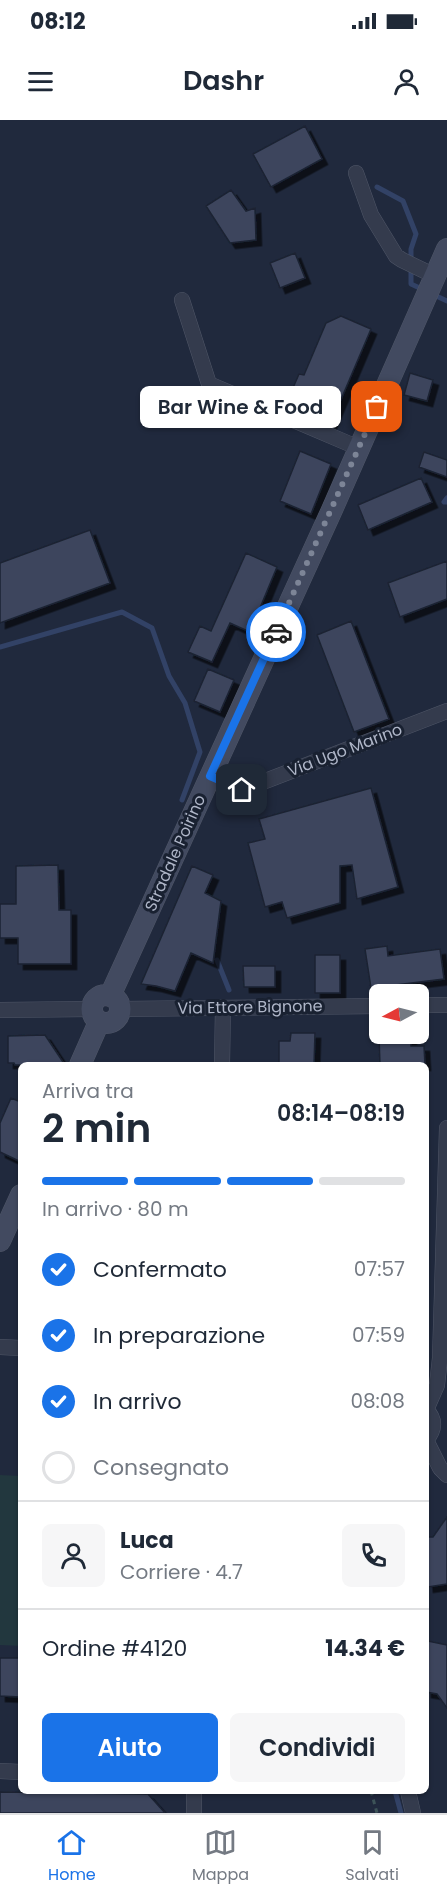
<!DOCTYPE html>
<html lang="it">
<head>
<meta charset="utf-8">
<style>
	body { margin:0; font-family:Poppins,sans-serif; background:#f6f6f7; color:#1f2937; height:100vh; display:flex; flex-direction:column; font-size:22px; white-space:nowrap }
	* { box-sizing:border-box; margin:0 }
	p { font-size:20px; color:#747a83 }
	.icon { flex:none; width:33px; height:33px; fill:none; stroke:currentColor; stroke-width:2; stroke-linecap:round; stroke-linejoin:round }
	.map { position:relative; flex:1; overflow:hidden }
	.drawer { position:absolute; left:18px; top:942px; width:411px; height:732px; display:flex; flex-direction:column; background:#fff; border-radius:9px; box-shadow:0 2px 4px #0004 }
	.drawer>* { flex:none }
	.needle { width:39px; rotate:263deg }
	.buttons { position:absolute; left:369px; top:864px; display:grid; gap:12px }
	.buttons a { display:grid; place-items:center; width:60px; height:60px; border-radius:9px; background:#fff; box-shadow:0 2px 4px #0004; font-size:30px }
	.pin { position:absolute; display:grid; place-items:center; width:51px; height:51px; color:#fff; margin:-26px; border-radius:12px; box-shadow:0 3px 9px #0006 }
	.courier { position:absolute; display:grid; place-items:center; width:60px; height:60px; margin:-30px; border:4px solid #1a73e8; border-radius:50%; background:#fff; color:#222; box-shadow:0 2px 8px #0007 }
	.bubble { position:absolute; height:42px; border-radius:9px; background:#fff; box-shadow:0 2px 4px #0004; font-size:20px; font-weight:600; line-height:42px; text-align:center }
	.head em { font-style:normal; font-weight:600 }
	.head div { display:flex; flex-direction:column-reverse }
	.head { display:flex; align-items:center; justify-content:space-between; height:102px; padding:0 24px }
	h1 { font-size:39px; font-weight:600; line-height:45px }
	.bar { display:grid; grid-template-columns:repeat(4,1fr); gap:9px 6px; align-content:center; height:72px; padding:0 24px }
	.bar i { height:8px; border-radius:4px; background:#e0e1e3 }
	.bar .on { background:#1a73e8 }
	.bar p { grid-column:span 4 }
	.line { display:flex; align-items:center; gap:15px; padding:0 24px; border-top:2px solid #e0e1e3 }
	.line div { flex:1 }
	.round { display:grid; place-items:center; flex:none; width:63px; height:63px; border-radius:9px; background:#f6f6f7 }
	ol { padding:0 24px; list-style:none }
	li { display:flex; align-items:center; gap:18px; height:66px }
	li p { margin-inline-start:auto }
	li .icon { padding:6px; border-radius:50%; background:#1a73e8; color:#fff; stroke-width:4 }
	li:last-child { color:#747a83 }
	li i { width:33px; height:33px; border:3px solid #e0e1e3; border-radius:50% }
	.action { display:flex; gap:12px; margin-top:auto; padding:12px 24px }
	.action a { flex:1; height:69px; border-radius:9px; background:#1a73e8; color:#fff; font-size:24px; font-weight:600; line-height:69px; text-align:center }
	.action a+a { background:#f6f6f7; color:#1f2937 }
	.status { display:flex; justify-content:space-between; align-items:center; height:42px; padding:0 30px; background:#fff; direction:ltr }
	.status svg { height:16px; fill:currentColor }
	header { display:flex; justify-content:space-between; align-items:center; height:78px; padding:0 24px; background:#fff; font-size:27px; font-weight:600 }
	.menu { display:flex; justify-content:space-around; align-items:center; height:84px; border-top:2px solid #e0e1e3; background:#fff; font-size:16px; color:#747a83 }
	.menu a { display:grid; justify-items:center; gap:3px }
	.menu .on { color:#1a73e8 }
	.map>svg:first-child { display:block }
</style>
</head>
<body>
<div class="status"><b>08:12</b><svg viewBox="0 0 49 12"><path d="M0 12V9h3v3zM5 12V6h3v6zM10 12V3h3v9zM15 12V0h3v12zM26 1h20v11H26zM47 4h2v5h-2z"/></svg></div>
<header><svg class="icon" aria-label="menu" viewBox="0 0 24 24"><path d="M4 6h16M4 12h16M4 18h16"/></svg>Dashr<svg class="icon" aria-label="person" viewBox="0 0 24 24"><circle cx="12" cy="8" r="4"/><path d="M4 21q1-7 8-7t8 7"/></svg></header>
<div class="map">
<svg width="447" height="1693" viewBox="0 0 447 1693">
	<defs>
		<filter id="shadow"><feDropShadow dx="5.5" dy="5.5" stdDeviation="0" flood-color="#0009"/></filter>
	</defs>
	<rect width="100%" height="100%" fill="#20293d"/>
	<path fill="#22373e" d="M0,1355l21,1v170l-21,-1z"/>
	<g fill="none" stroke-linecap="round" stroke-linejoin="round">
		<path stroke="#324266" stroke-width="5" d="M377,67l26,14 13,33 -5,15v35l13,6
			M432,174l15,7
			M447,378l-3,4h3
			M0,527l122,-35 30,16 17,48 16,27 15,49 -18,48
			M217,840l12,30
			M395,1671l6,22"/>
	</g>
	<path fill="#3c455d" stroke="#1b2333" stroke-width="1.5" filter="url(#shadow)" d="M305,6l17,33 -51,28 -18,-33z
		M231,70l15,21 9,-3 1,32 -26,3 -24,-37z
		M295,133l10,25 -25,10 -10,-25z
		M341,196l30,13 -40,94 -45,-19 13,-30 5,1 22,-52z
		M410,253l23,7 -6,21 -23,-6z
		M300,331l31,13 -20,50 -31,-13z
		M424,332l23,8v17l-28,-10z
		M421,358l11,24 -64,28 -10,-25z
		M90,410l20,53 -110,40v-60z
		M246,433l31,14 -17,41 2,1 -10,24 -22,-10 -18,39 -24,-10 12,-26 11,5z
		M447,441v38l-47,18 -12,-34z
		M351,501l38,98 -35,13 -37,-97z
		M208,549l26,11 -14,32 -26,-11z
		M371,668l27,99 -41,12 -5,-34 -12,1v37l-53,15 -5,-16 -17,5 -17,-64 17,-4 -6,-20z
		M58,745l1,45h12v54h-53v-26h-18v-34h16v-38z
		M192,746l21,9 -8,18 16,8 -8,62 -22,-10 -16,38 -19,-5 -15,-2z
		M387,826l1,10 52,-7 4,30 -73,9 -6,-39z
		M315,835h25v38h-25z
		M243,846h32v21h-31z
		M291,913h24l-1,32h-35v-24h11z
		M45,915l20,30h-50l-1,-2h-6v-27z
		M411,915v11h13l1,19h-45l-1,-29z
		M11,978l10,4v60l-21,-10v-29z
		M447,1397v67l-19,3 -2,-19v-31h7z
		M428,1521l19,4v63l-10,-14 -11,-2v-36z
		M0,1538h21v39l-21,-1z
		M0,1672l148,2 17,19h-165z"/>
	<g fill="none" stroke-linecap="round" stroke-linejoin="round">
		<defs>
			<path id="street" d="M356,53l15,42 25,41 6,4 33,16
				M182,180l27,84 150,64
				M210,656l32,14 205,-79
				M418,885h29
				M120,889l260,-3
				M0,890l92,-1
				M222,945l1,-58
				M0,1227l21,1
				M426,1290l11,-25 3,-27 7,-230
				M426,1290c10,9 9,20 0,30
				M426,1320l14,28 7,7
				M0,1651l21,1
				M194,1671v22
				M408,1671l5,22"/>
			<path id="secondary" d="M92 889a14 14 0 1 1 28 0a14 14 0 1 1-28 0Z
				M110,876l221,-484 116,-263
				M80,945l19,-43
				M0,1121l21,-46"/>
		</defs>
		<use href="#street" stroke="#4f5667" stroke-width="16"/>
		<use href="#secondary" stroke="#4f5667" stroke-width="22"/>
		<path stroke="#3d5358" stroke-width="3" stroke-dasharray="4.5 4.5" stroke-linecap="butt" d="M371,1671l6,22"/>
		<use href="#street" stroke="#343b4d" stroke-width="15"/>
		<use href="#secondary" stroke="#424a60" stroke-width="21"/>
	</g>
	<g fill="none" stroke-linecap="round" stroke-linejoin="round">
		<path stroke="#7d8597" stroke-width="6" stroke-dasharray="0 10.8" d="M276,512l101,-225"/>
		<path stroke="#1a73e8" stroke-width="8" d="M242,670l-32,-14 66,-144"/>
	</g>
	<g text-anchor="middle" dominant-baseline="central" stroke-width="6" stroke-linejoin="round" paint-order="stroke">
		<g font-size="16" fill="#afb6c8" stroke="#192131">
			<text transform="translate(345 630) rotate(-21)">Via Ugo Marino</text>
			<text transform="translate(175 733) rotate(-66)">Stradale Poirino</text>
			<text transform="translate(250 887) rotate(-1)">Via Ettore Bignone</text>
		</g>
	</g>
</svg>
<div class="buttons">
<a><svg class="needle" viewBox="-14 -14 28 28"><path d="M0-13l5 13h-10z" fill="#e53935"/><path d="M0 13l5-13h-10z" fill="#747a83"/></svg></a>
</div>
<div class="pin" style="left:377px;top:287px;background:#ea580c"><svg class="icon" aria-label="bag" viewBox="0 0 24 24"><path d="M5 8h14l-1 12H6zM9 8a3 3 0 0 1 6 0"/></svg></div>
<div class="pin" style="left:242px;top:670px;background:#1f2937"><svg class="icon" aria-label="home" viewBox="0 0 24 24"><path d="M3 11l9-7 9 7M6 9v11h12V9"/></svg></div>
<div class="courier" style="left:276px;top:512px"><svg class="icon" aria-label="car" viewBox="0 0 24 24"><path d="M5 17H2v-5l4-1 3-4h7l3 4 3 1v5h-3M9 17h6M6 11h13"/><circle cx="7" cy="17" r="2"/><circle cx="17" cy="17" r="2"/></svg></div>
<div class="bubble" style="left:140px;top:266px;width:201px">Bar Wine &amp; Food</div>
<section class="drawer">
<div class="head"><div><h1>2 min</h1><p>Arriva tra</p></div><em>08:14–08:19</em></div>
<div class="bar"><i class="on"></i><i class="on"></i><i class="on"></i><i></i><p>In arrivo · 80 m</p></div>
<ol>
<li><svg class="icon" aria-label="check" viewBox="0 0 24 24"><path d="M5 12l5 5 9-10"/></svg>Confermato<p>07:57</p></li>
<li><svg class="icon" aria-label="check" viewBox="0 0 24 24"><path d="M5 12l5 5 9-10"/></svg>In preparazione<p>07:59</p></li>
<li><svg class="icon" aria-label="check" viewBox="0 0 24 24"><path d="M5 12l5 5 9-10"/></svg>In arrivo<p>08:08</p></li>
<li><i></i>Consegnato</li>
</ol>
<div class="line" style="height:108px"><a class="round"><svg class="icon" aria-label="person" viewBox="0 0 24 24"><circle cx="12" cy="8" r="4"/><path d="M4 21q1-7 8-7t8 7"/></svg></a><div><b>Luca</b><p>Corriere · 4.7</p></div><a class="round"><svg class="icon" aria-label="phone" viewBox="0 0 24 24"><path d="M5 4h4l2 5-3 2q2 4 5 5l2-3 5 2v4C11 20 4 13 5 4z"/></svg></a></div>
<div class="line" style="height:78px"><div>Ordine #4120</div><b>14.34 €</b></div>
<div class="action"><a>Aiuto</a><a>Condividi</a></div>
</section>
</div>
<nav class="menu">
<a class="on"><svg class="icon" aria-label="home" viewBox="0 0 24 24"><path d="M3 11l9-7 9 7M6 9v11h12V9"/></svg>Home</a>
<a><svg class="icon" aria-label="map" viewBox="0 0 24 24"><path d="M3 6l6-2 6 2 6-2v14l-6 2-6-2-6 2zM9 4v14M15 6v14"/></svg>Mappa</a>
<a><svg class="icon" aria-label="saved" viewBox="0 0 24 24"><path d="M7 4h10v16l-5-4-5 4z"/></svg>Salvati</a>
</nav>
</body>
</html>
